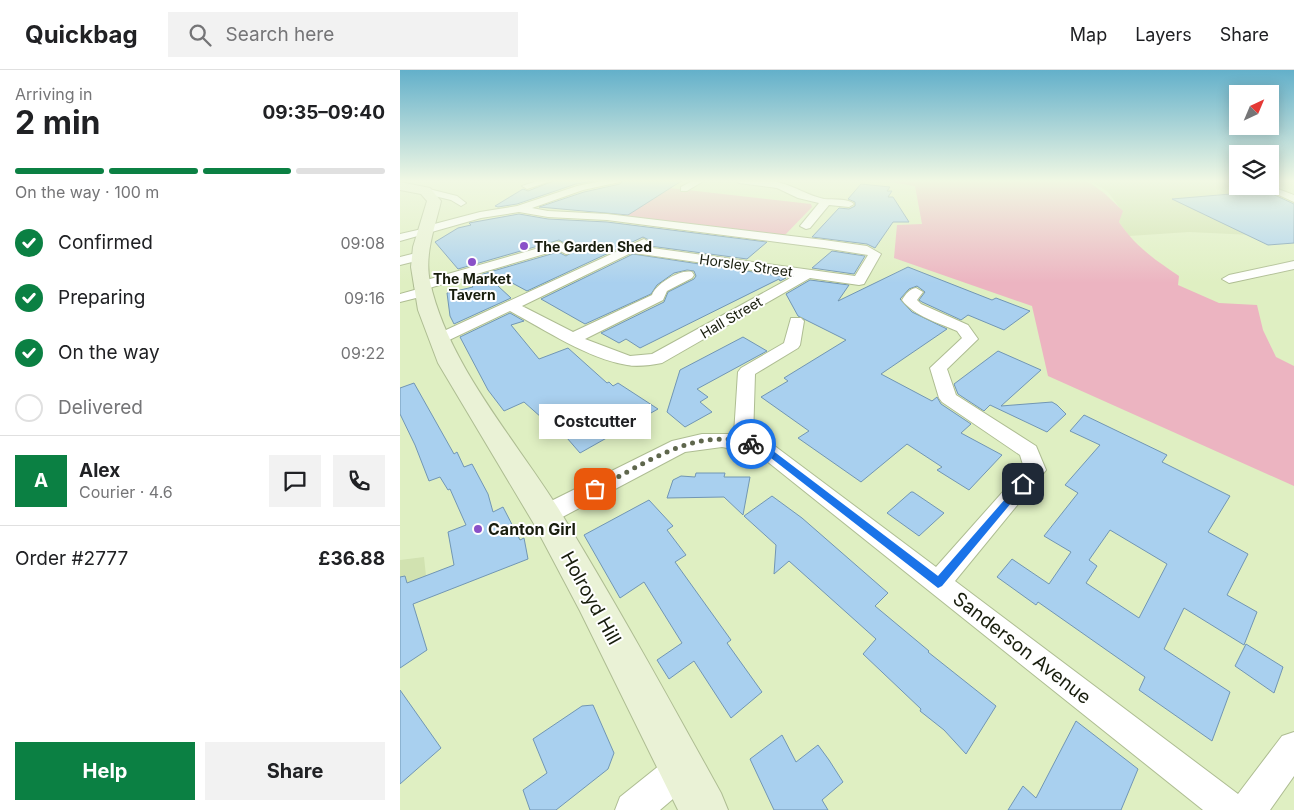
<!DOCTYPE html>
<html lang="en">
<head>
<meta charset="utf-8">
<style>
	body { margin:0; font-family:Inter,sans-serif; background:#f2f2f2; color:#202124; height:100vh; display:flex; flex-direction:column; font-size:19px; white-space:nowrap }
	* { box-sizing:border-box; margin:0 }
	p { font-size:16px; color:#757577 }
	.icon { flex:none; width:28px; height:28px; fill:none; stroke:currentColor; stroke-width:2; stroke-linecap:round; stroke-linejoin:round }
	.map { position:relative; flex:1; overflow:hidden }
	.panel { display:flex; flex-direction:column; background:#fff; width:400px }
	.panel>* { flex:none }
	.needle { width:32px; rotate:44deg }
	.fabs { position:absolute; left:829px; top:15px; display:grid; gap:10px }
	.fabs a { display:grid; place-items:center; width:50px; height:50px; border-radius:0px; background:#fff; box-shadow:0 2px 12px #0003; font-size:25px }
	.pin { position:absolute; display:grid; place-items:center; width:42px; height:42px; color:#fff; margin:-21px; border-radius:10px; box-shadow:0 2px 8px #0006 }
	.courier { position:absolute; display:grid; place-items:center; width:50px; height:50px; margin:-25px; border:4px solid #1a73e8; border-radius:50%; background:#fff; color:#222; box-shadow:0 1px 6px #0007 }
	.bubble { position:absolute; height:35px; border-radius:0px; background:#fff; box-shadow:0 2px 12px #0003; font-size:16px; font-weight:700; line-height:35px; text-align:center }
	.headline em { font-style:normal; font-weight:700 }
	.headline div { display:flex; flex-direction:column-reverse }
	.headline { display:flex; align-items:center; justify-content:space-between; height:85px; padding:0 15px }
	h1 { font-size:32px; font-weight:700; line-height:38px }
	.bar { display:grid; grid-template-columns:repeat(4,1fr); gap:8px 5px; align-content:center; height:60px; padding:0 15px }
	.bar i { height:6px; border-radius:4px; background:#e0e0e0 }
	.bar .selected { background:#0b8043 }
	.bar p { grid-column:span 4 }
	.line { display:flex; align-items:center; gap:12px; padding:0 15px; border-top:1px solid #e0e0e0 }
	.line div { flex:1 }
	.round { display:grid; place-items:center; flex:none; width:52px; height:52px; border-radius:0px; background:#f2f2f2 }
	ol { padding:0 15px; list-style:none }
	li { display:flex; align-items:center; gap:15px; height:55px }
	li p { margin-inline-start:auto }
	li .icon { padding:5px; border-radius:50%; background:#0b8043; color:#fff; stroke-width:4 }
	li:last-child { color:#757577 }
	li i { width:28px; height:28px; border:2px solid #e0e0e0; border-radius:50% }
	.action { display:flex; gap:10px; margin-top:auto; padding:10px 15px }
	.action a { flex:1; height:58px; border-radius:0px; background:#0b8043; color:#fff; font-size:20px; font-weight:700; line-height:58px; text-align:center }
	.action a+a { background:#f2f2f2; color:#202124 }
	header { display:flex; align-items:center; gap:30px; box-sizing:border-box; height:70px; padding:0 25px; background:#fff; border-bottom:1px solid #e0e0e0 }
	header strong { font-size:24px }
	nav { display:flex; gap:28px; margin-inline-start:auto; font-size:18px }
	.search { width:350px; height:45px; background:#f2f2f2; display:flex; align-items:center; gap:12px; box-sizing:border-box; padding:0 18px; border-radius:0px; color:#757577; font-size:19px }
	main { display:flex; flex:1; min-height:0 }
	.map>svg:first-child { display:block }
</style>
</head>
<body>
<header>
<strong>Quickbag</strong>
<div class="search"><svg class="icon" aria-label="search" viewBox="0 0 24 24"><circle cx="10" cy="10" r="6"/><path d="M15 15l6 6"/></svg>Search here</div>
<nav><a>Map</a><a>Layers</a><a>Share</a></nav>
</header>
<main>
<section class="panel">
<div class="headline"><div><h1>2 min</h1><p>Arriving in</p></div><em>09:35–09:40</em></div>
<div class="bar"><i class="selected"></i><i class="selected"></i><i class="selected"></i><i></i><p>On the way · 100 m</p></div>
<ol>
<li><svg class="icon" aria-label="check" viewBox="0 0 24 24"><path d="M5 12l5 5 9-10"/></svg>Confirmed<p>09:08</p></li>
<li><svg class="icon" aria-label="check" viewBox="0 0 24 24"><path d="M5 12l5 5 9-10"/></svg>Preparing<p>09:16</p></li>
<li><svg class="icon" aria-label="check" viewBox="0 0 24 24"><path d="M5 12l5 5 9-10"/></svg>On the way<p>09:22</p></li>
<li><i></i>Delivered</li>
</ol>
<div class="line" style="height:90px"><b class="round" style="background:#0b8043;color:#fff">A</b><div><b>Alex</b><p>Courier · 4.6</p></div><a class="round"><svg class="icon" aria-label="chat" viewBox="0 0 24 24"><path d="M4 5h16v11H9l-5 4z"/></svg></a><a class="round"><svg class="icon" aria-label="phone" viewBox="0 0 24 24"><path d="M5 4h4l2 5-3 2q2 4 5 5l2-3 5 2v4C11 20 4 13 5 4z"/></svg></a></div>
<div class="line" style="height:65px"><div>Order #2777</div><b>£36.88</b></div>
<div class="action"><a>Help</a><a>Share</a></div>
</section>
<div class="map">
<svg width="894" height="740" viewBox="0 0 894 740">
	<rect width="100%" height="100%" fill="#dfefc2"/>
	<path fill="#d1e2b0" d="M689,110h142l6,2 1,4h9l47,20 -42,29 -63,-3 -60,4 -10,-14 3,-11 -14,-19z
		M24,487l2,19 -26,10v-26z"/>
	<path fill="#ecb4c1" d="M478,110h208l18,13 19,18 -4,11c16,24 36,38 60,54l-1,9 41,18 38,2 6,25 13,27 18,9v120l-246,-110 -16,-70 -138,-48 3,-33 25,-1 -7,-38z
		M270,118l141,16 1,3 -28,29 -179,-22 9,-6z"/>
	<path fill="#a9d0ef" stroke="#7196b4" fill-rule="evenodd" d="M156,110h43l-23,4 -59,20 -19,3 -3,-1 28,-17 5,2z
		M224,110h59l-55,35 -89,-8 45,-15 36,-8z
		M461,114l29,3 -3,4h5l-4,6h5l16,25h-16l-18,26 -8,-4 -55,-7 27,-29 10,1 6,-3v-4l-7,-3z
		M866,121l28,13v39l-26,2 -96,-46z
		M119,144l29,5 59,3 160,20 -20,17 -97,-13 1,-5 -8,-4 -116,54 -24,-13 -5,8 13,12 -57,26 -4,-8 -3,-23 26,-6 -7,-8 92,-27 8,4 8,-5 -1,-3 -14,-8 -101,29 -23,-27 23,-14 13,-3 -2,-2z
		M432,181l33,5 -11,18 -42,-6z
		M233,184l146,22 7,2 -6,3 -1,-2 -139,69 -14,-9 -7,4 -18,-10 63,-31 4,-10 26,-13 2,-3 -2,-5 -7,-1 -13,3 -17,12 -6,9 -66,30 -44,-25z
		M508,197l84,33 4,-2 34,13 -26,19 -36,-15 -7,5 -39,-18 -3,-2 6,-8 -8,-6 -8,3 -9,10 12,13 35,17 -66,45 51,27 5,-4 4,7 30,20 -10,9 41,22 -33,35 -32,-20 5,-3 -35,-23 -46,38 -63,-44 11,-7 -48,-34 27,-16 -4,-3 62,-38 -48,-24 -12,-22 24,-14 39,5 -11,16z
		M110,243l14,8 -13,4 28,34 29,-11 39,35 2,-1 4,4 5,-3 40,26 -78,44 -33,-38 -5,3 -18,-16 -20,9 -16,-21 -28,-53z
		M343,267l24,14 -70,38 11,8 -8,5 12,10 -27,15 -18,-15 13,-42z
		M598,281l43,19 -40,36 51,-4 5,3 9,9 -19,18 -57,-27 -6,6 -26,-17 -4,-10z
		M14,313l40,71 3,-2 7,15 8,-3 16,30 5,18 10,-5 17,33 4,-2 4,21 -115,45 14,46 -27,18v-91l5,-1 2,7 47,-18 -6,-33 18,-7 -16,-36 -2,1 -8,-13 -11,4 -14,-36 -15,-31v-26z
		M684,345l83,40 -5,7 68,34 -22,36 40,22 -21,41 30,17 -13,33 -60,-37 -20,41 66,43 -18,49 -73,-51 6,-13 -107,-75 -2,3 -39,-28 15,-18 37,25 22,-32 -27,-16 34,-43 -13,-8 35,-40 -30,-14zM710,460l57,34 -28,54 -53,-35 11,-17 -8,-6z
		M296,403h29l-1,4h26l-7,38 -19,-18 -57,1 6,-18 8,-4 14,1z
		M511,422h2l31,21 -25,23 -32,-23z
		M372,426l30,22 86,75 -13,13 54,45 -1,1 68,54 -30,48 -22,-24 -24,-19 1,-2 -58,-55 13,-15 -87,-78 -15,13 2,-29 -32,-29z
		M249,430l24,26 -6,4 19,25 -11,7 56,78 -4,3 35,49 -31,26 -37,-57 -25,18 -12,-19 25,-17 -38,-61 -24,16 -36,-63z
		M846,574l37,23 -9,26 -39,-27z
		M0,620l41,58 -41,36z
		M193,635l21,48 -6,16 -52,41h-26l-7,-20 24,-17 -14,-34 49,-33z
		M676,651l62,48 -17,41h-113l15,-24 13,12z
		M382,665l14,27 22,-17 11,15 14,22 -21,18 6,10h-54l-24,-51z"/>
	<g fill="none" stroke-linecap="round" stroke-linejoin="round">
		<defs>
			<path id="street" d="M140,110h14l-27,9 -5,-3z
				M206,110h16l-2,2 -37,8 -51,18 16,3 59,3 217,26 43,6 14,8 -17,30 -5,1 -49,-7 -148,85c-10,2 -25,4 -35,2 -38,-6 -82,-35 -117,-54l-65,31h-12l-2,-3 2,-3 211,-97 6,4 -5,4 210,29 13,-21 -44,-7 -217,-28 -59,-3 -29,-5 -38,6 -81,23v-7l22,-5 1,-2 57,-15 37,-6 60,-20zM233,182l1,1 160,23 -142,78 -22,2 -45,-17 78,-39 4,-9 25,-13 2,-3 -2,-3c-12,-3 -36,12 -40,23l-79,37 -51,-26z
				M294,110h11l-18,11h-6v-4z
				M334,110c14,-2 33,-1 47,3 15,4 26,12 43,16 9,1 23,-1 30,5l-5,3 -20,-2 -19,23 -4,1 -6,-3 19,-23 -21,-5 -21,-10 -38,-5z
				M859,116h11l24,9v7z
				M25,118l32,8 9,7 -5,3 -10,-6 -29,-7 -2,-2z
				M160,172l12,8 -2,3 -4,1 -8,-4 -132,39 4,3 -2,3 -28,7v-8l18,-5 -4,-3 2,-3z
				M20,182l6,4 -2,3 -24,6v-8z
				M894,191v8l-65,14 -7,-4 7,-4z
				M516,218l7,4 -6,8 4,4 47,21 10,14 -31,30 9,26 80,51 10,24 -91,111 283,213 44,-58 12,-4v44l-24,34h-67l-445,-356 -36,-7 -37,5 -132,70 -8,2 -8,-2 -4,-7 4,-7 135,-67 30,-7h32l4,-62 3,-4 43,-25 7,-25h10l3,3 -4,24 -2,3 -43,26 -2,64 19,6 164,123 88,-99 -4,-13 -78,-53 -3,-4 -9,-30 32,-30 -5,-7c-18,-8 -43,-15 -55,-31 4,-6 7,-11 14,-12z
				M282,682l12,5 5,12 -5,12 -34,29h-45l5,-13 50,-40z"/>
			<path id="secondary" d="M0,112l30,6 11,13c-6,27 -17,53 -11,81 18,82 84,156 128,226 57,93 110,189 163,285l7,17h-50l-98,-199 -46,-87 -96,-161 -20,-53 -7,-43 2,-20 14,-46 -6,-7 -21,-4z"/>
		</defs>
		<use href="#street" stroke="#aebd92" stroke-width="2"/>
		<use href="#secondary" stroke="#aebd92" stroke-width="2"/>
		<use href="#street" fill="#fff" fill-rule="evenodd"/>
		<use href="#secondary" fill="#eaf2d6" fill-rule="evenodd"/>
	</g>
	<linearGradient id="sky" x2="0" y2="1"><stop stop-color="#63b0ca"/><stop offset="0.52" stop-color="#f1f8e4"/><stop offset="1" stop-color="#f1f8e4" stop-opacity="0"/></linearGradient>
	<rect width="894" height="213" fill="url(#sky)"/>
	<path fill="#1a73e8" d="M351,371l17,6 170,129 82,-94 3,-1 4,3 -85,102 -4,2 -176,-137 -14,-5 -1,-2z"/>
	<g fill="none" stroke-linecap="round" stroke-linejoin="round">
		<path stroke="#5e664c" stroke-width="5" stroke-dasharray="0 9" d="M195,419c47,-23 101,-64 156,-45"/>
	</g>
	<g fill="#8a51c8" stroke="#fff" stroke-width="2">
		<circle cx="124" cy="176" r="5"/>
		<circle cx="72" cy="192" r="5"/>
		<circle cx="78" cy="459" r="5"/>
	</g>
	<g text-anchor="middle" dominant-baseline="central" stroke-width="4" stroke-linejoin="round" paint-order="stroke">
		<g font-size="14" font-weight="bold" fill="#181d0d" stroke="#fff" text-anchor="start">
			<text x="134" y="176">The Garden Shed</text>
			<text x="72" y="208" text-anchor="middle">The Market<tspan x="72" dy="16">Tavern</tspan></text>
		</g>
		<g font-size="14" fill="#181d0d" stroke="#fff">
			<text transform="translate(346 195) rotate(8)">Horsley Street</text>
			<text transform="translate(331 247) rotate(-30)">Hall Street</text>
		</g>
		<g font-size="16" font-weight="bold" fill="#181d0d" stroke="#fff" text-anchor="start">
			<text x="88" y="459">Canton Girl</text>
		</g>
		<g font-size="19" fill="#181d0d" stroke="#fff">
			<text transform="translate(191 528) rotate(61)">Holroyd Hill</text>
			<text transform="translate(622 578) rotate(38)">Sanderson Avenue</text>
		</g>
	</g>
</svg>
<div class="fabs">
<a><svg class="needle" viewBox="-14 -14 28 28"><path d="M0-13l5 13h-10z" fill="#e53935"/><path d="M0 13l5-13h-10z" fill="#757577"/></svg></a>
<a><svg class="icon" aria-label="layers" viewBox="0 0 24 24"><path d="M12 4l9 5-9 5-9-5zM3 14l9 5 9-5"/></svg></a>
</div>
<div class="pin" style="left:195px;top:419px;background:#ea580c"><svg class="icon" aria-label="bag" viewBox="0 0 24 24"><path d="M5 8h14l-1 12H6zM9 8a3 3 0 0 1 6 0"/></svg></div>
<div class="pin" style="left:623px;top:414px;background:#1f2937"><svg class="icon" aria-label="home" viewBox="0 0 24 24"><path d="M3 11l9-7 9 7M6 9v11h12V9"/></svg></div>
<div class="courier" style="left:351px;top:374px"><svg class="icon" aria-label="bike" viewBox="0 0 24 24"><circle cx="6" cy="16" r="4"/><circle cx="18" cy="16" r="4"/><path d="M6 16l4-8h5l3 8M10 8l3 8H6M13 5h3"/></svg></div>
<div class="bubble" style="left:139px;top:334px;width:112px">Costcutter</div>
</div>
</main>
</body>
</html>
